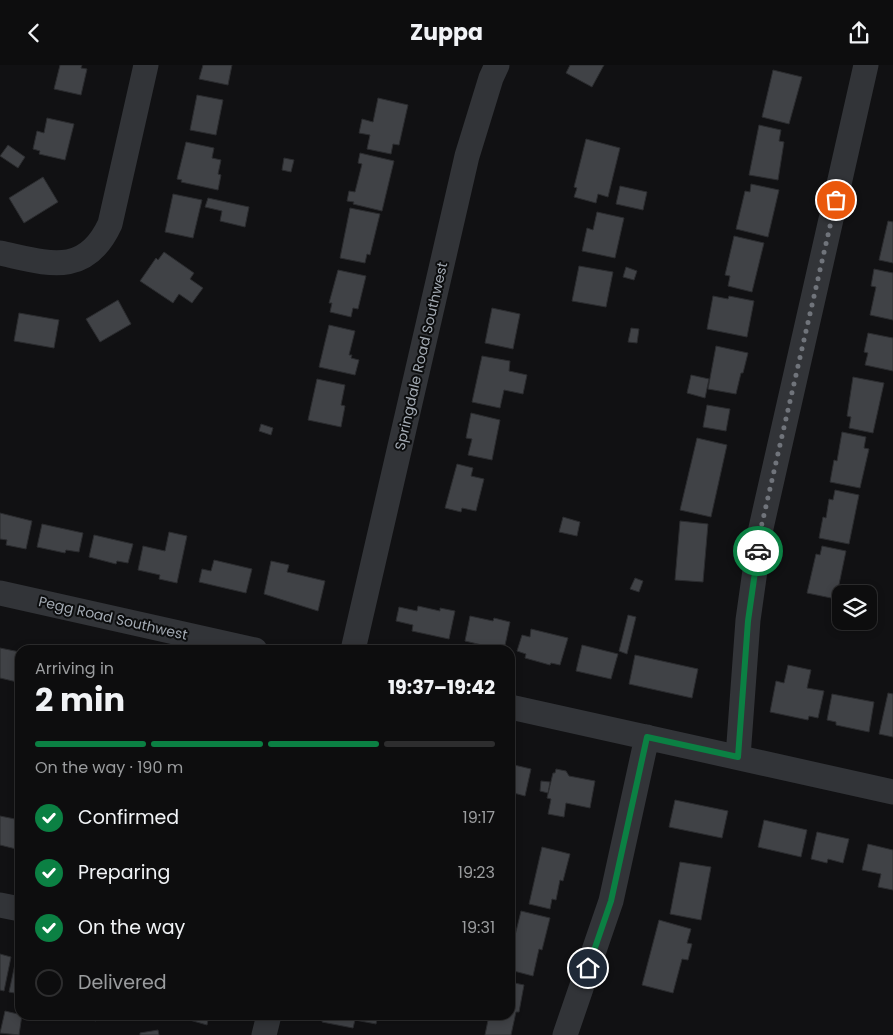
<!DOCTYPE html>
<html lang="en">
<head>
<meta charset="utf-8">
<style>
	body { margin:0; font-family:Poppins,sans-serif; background:#1b1b1c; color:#f1f3f6; height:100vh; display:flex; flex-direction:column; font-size:19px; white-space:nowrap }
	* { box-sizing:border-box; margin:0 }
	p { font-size:16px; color:#9a9c9e }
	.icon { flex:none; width:28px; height:28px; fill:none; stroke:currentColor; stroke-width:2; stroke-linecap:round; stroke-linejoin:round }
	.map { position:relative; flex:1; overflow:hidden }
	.details { position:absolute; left:15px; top:580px; width:500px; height:375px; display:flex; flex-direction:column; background:#0d0d0e; border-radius:15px; box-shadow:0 2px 8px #0003,0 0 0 1px #2d2d2e }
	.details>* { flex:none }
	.buttons { position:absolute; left:832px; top:520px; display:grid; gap:10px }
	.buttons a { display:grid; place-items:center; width:45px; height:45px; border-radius:10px; background:#0d0d0e; box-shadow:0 2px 8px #0003,0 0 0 1px #2d2d2e; font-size:25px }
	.pin { position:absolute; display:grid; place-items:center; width:42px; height:42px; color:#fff; margin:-21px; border:2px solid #fff; border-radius:50%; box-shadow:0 1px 5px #0007 }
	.courier { position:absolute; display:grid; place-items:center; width:50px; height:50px; margin:-25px; border:4px solid #0b8043; border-radius:50%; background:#fff; color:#222; box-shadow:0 1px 6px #0007 }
	.headline em { font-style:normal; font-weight:700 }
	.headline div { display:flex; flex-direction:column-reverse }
	.headline { display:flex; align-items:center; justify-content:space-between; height:85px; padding:0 20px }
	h1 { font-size:32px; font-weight:700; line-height:38px }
	.bar { display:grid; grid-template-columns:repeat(4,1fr); gap:8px 5px; align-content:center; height:60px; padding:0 20px }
	.bar i { height:6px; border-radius:4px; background:#2d2d2e }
	.bar .active { background:#0b8043 }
	.bar p { grid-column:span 4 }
	ol { padding:0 20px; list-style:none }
	li { display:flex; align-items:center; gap:15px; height:55px }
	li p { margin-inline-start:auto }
	li .icon { padding:5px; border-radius:50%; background:#0b8043; color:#fff; stroke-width:4 }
	li:last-child { color:#9a9c9e }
	li i { width:28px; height:28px; border:2px solid #2d2d2e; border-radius:50% }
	header { display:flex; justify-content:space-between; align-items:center; height:65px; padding:0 20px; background:#0d0d0e; font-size:22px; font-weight:700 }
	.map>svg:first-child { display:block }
</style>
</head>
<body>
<header><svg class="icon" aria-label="back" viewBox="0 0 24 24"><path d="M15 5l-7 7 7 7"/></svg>Zuppa<svg class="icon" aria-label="share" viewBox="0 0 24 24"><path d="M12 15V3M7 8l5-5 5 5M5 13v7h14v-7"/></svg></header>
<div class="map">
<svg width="893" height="970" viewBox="0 0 893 970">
	<rect width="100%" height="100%" fill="#111113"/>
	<path fill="#404246" stroke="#2b2c2f" d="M60,0h22l-1,3 6,1 -6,26 -27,-6z
		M203,0h29l-4,20 -29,-6z
		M570,0h34l-12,22 -26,-14z
		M773,5l29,7 -13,47 -27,-7z
		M197,30l26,5 -7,35 -26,-5z
		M378,33l30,7 -9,40 -6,-1 -2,10 -24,-5 3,-14 -11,-2 3,-14 11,3z
		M47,53l27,6 -9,36 -26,-6 1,-3 -7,-2 4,-18 7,2z
		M759,60l22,5 -2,11 5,1 -6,38 -29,-5z
		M586,74l34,9 -12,49 -10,-3 -2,9 -22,-6 3,-9 -3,-1z
		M186,77l28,6 -2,10 9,2 -3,14 3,1 -3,15 -37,-8 1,-2 -5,-1z
		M8,80l17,12 -7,11 -18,-12z
		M360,88l34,8 -12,50 -29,-7 1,-2 -7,-1 2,-10 6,1 7,-28 -4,-1z
		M284,93l10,2 -3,12 -9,-2z
		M43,112l15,25 -34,21 -15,-25z
		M751,119l28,6 -11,47 -32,-8 9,-38 5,1z
		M620,121l27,6 -4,18 -27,-6z
		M173,129l29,6 -9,38 -28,-6z
		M208,133l41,9 -4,20 -25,-6 2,-10 -17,-4z
		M350,143l30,6 -10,41 -3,-1 -2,9 -25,-5z
		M597,147l27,6 -9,40 -33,-7 5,-23 6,2z
		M888,156l5,1v41l-14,-3z
		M734,171l30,7 -12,49 -24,-6 2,-10 -5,-1z
		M164,187l30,21 -4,6 13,9 -11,15 -13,-9 -6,9 -33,-22 16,-23 2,2z
		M579,201l34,6 -7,35 -34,-6z
		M626,202l11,4 -3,9 -11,-3z
		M874,204l19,4v47l-23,-5 6,-28 -5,-1z
		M338,205l28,6 -8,33 -5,-1 -2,9 -21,-5 2,-9h-3z
		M713,231l15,3 1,-3 25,5 -7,36 -40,-8z
		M118,235l13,24 -31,18 -14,-23z
		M492,243l28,6 -7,35 -28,-6z
		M19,248l40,7 -5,28 -40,-7z
		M329,260l26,6 -6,24h3l-1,3 8,2 -4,15 -36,-8z
		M631,263l8,1 -2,14 -9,-1z
		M868,268l25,5v33l-28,-6 3,-12 -4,-1z
		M716,281l32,7 -5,20h-2l-5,21 -28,-5z
		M482,291l28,5 -1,10 18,4 -4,19 -19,-4 -4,18 -28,-6z
		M691,310l18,4 -4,19 -18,-5z
		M853,312l31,6 -11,50 -24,-5 2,-11 -4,-1z
		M317,314l28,6 -4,20 4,1 -4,21 -33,-7z
		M707,340l23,4 -4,22 -23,-4z
		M471,348l29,7 -8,40 -24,-5 4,-16 -6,-1z
		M261,359l12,4 -2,7 -12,-4z
		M842,367l24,5 -2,11 5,1 -9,39 -30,-6 4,-22 3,1z
		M697,373l30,7 -16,72 -31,-7z
		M457,399l16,4 -2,8 13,3 -8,32 -14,-3 -1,4 -16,-4z
		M835,425l24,5 -10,49 -30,-6 4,-21 3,1 3,-19 4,1z
		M0,448l32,8 -6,28 -20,-4 1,-5 -7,-1z
		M563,452l17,5 -3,14 -18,-4z
		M680,456l28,3 -5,58 -28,-2z
		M42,459l41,9 -4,19 -13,-2 -1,3 -28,-6z
		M169,467l18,4 -10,47 -18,-4 1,-4 -22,-5 5,-24 22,5z
		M94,470l39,9 -5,19 -11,-2 -1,3 -27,-7z
		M822,481l24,5 -10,48 -29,-6 9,-39 4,1z
		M214,495l38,9 -6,24 -47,-11 3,-13 9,2z
		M271,496l18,4 -2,7 38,9 -7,30 -54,-17z
		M635,513l8,3 -4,11 -9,-3z
		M418,541l22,5v-3l15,3 -6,28 -37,-8 1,-6 -17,-4 3,-14 18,4z
		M628,550l8,2 -9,37 -8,-3z
		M470,551l23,5 1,-3 16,4 -6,28 -23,-2 1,-3 -17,-4z
		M531,564l37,9 -8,27 -9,-2 -1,2 -25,-7 1,-4 -9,-3 5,-16 8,2z
		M582,580l36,9 -7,25 -35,-8z
		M0,583l20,4v16l-3,14 -17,-4z
		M635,590l63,14 -6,29 -63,-14z
		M788,600l23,5 -4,18 17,3 -6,27 -9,-2 -1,4 -38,-8 6,-31 8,2z
		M888,628l5,1v43l-14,-3z
		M832,629l42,8 -5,30 -33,-7v-3l-9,-2z
		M510,699l21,5 -6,27 -15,-4z
		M556,704l10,2 3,5 26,5 -5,27 -24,-5 -2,14 -16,-3 3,-15 -4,-1 6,-25h2z
		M541,716l9,1 -2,11 -8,-2z
		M675,735l53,11 -6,27 -53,-11z
		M0,751l20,4v31l-4,-1v-1l-16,-4z
		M764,755l43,10 -6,27 -43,-10z
		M817,767l32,7 -6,24 -15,-4 -1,4 -16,-4z
		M868,779l25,6v40l-15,-3 3,-13 -19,-4z
		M542,782l28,7 -7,27 -3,-1 -4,20 -4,-1 -2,10 -21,-5z
		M680,797l31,5 -10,53 -31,-6z
		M521,846l29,7 -8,32 -3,-1 -6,27 -23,-6v-14z
		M659,855l32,9 -4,14 5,1 -4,16 -6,-1 -9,34 -31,-8z
		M0,889l11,3 -7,34 -4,-1z
		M15,899l5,1v29l-11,-2z
		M510,917l14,3 -5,27h-3l-5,23h-26l4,-20h21z
		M5,946l17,4 -3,20 -19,-2z
		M73,950h24l-1,6z
		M172,950h37l-2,10z
		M323,950h55l-2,9 -21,-4 -2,8 -31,-6z
		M158,965l1,5h-19v-2z"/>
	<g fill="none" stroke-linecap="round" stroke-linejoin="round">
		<path stroke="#323438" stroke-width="25" d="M0,188c47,10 85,25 110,-29l36,-159
			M0,528l255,57
			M353,585l114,-494 24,-78 6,-13
			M510,642l383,85
			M738,692l10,-137 13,-92 105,-463
			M0,840l20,4
			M264,970l5,-20
			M565,970l46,-134 36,-164"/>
	</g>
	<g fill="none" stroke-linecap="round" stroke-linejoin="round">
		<path stroke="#70747b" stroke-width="5" stroke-dasharray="0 9" d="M758,486l3,-23 75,-328"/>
		<path stroke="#0b8043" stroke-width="6" d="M588,903l23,-67 36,-164 91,20 10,-136 10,-70"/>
	</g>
	<g text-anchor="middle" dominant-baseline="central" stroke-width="4" stroke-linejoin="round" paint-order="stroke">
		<g font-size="14" fill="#a3aab3" stroke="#0c0d0e">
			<text transform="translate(421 291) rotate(-77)">Springdale Road Southwest</text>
			<text transform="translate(113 553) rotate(13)">Pegg Road Southwest</text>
		</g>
	</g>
</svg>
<div class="buttons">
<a><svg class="icon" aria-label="layers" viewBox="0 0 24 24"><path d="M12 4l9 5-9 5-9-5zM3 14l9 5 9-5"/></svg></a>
</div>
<div class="pin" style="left:836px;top:135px;background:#ea580c"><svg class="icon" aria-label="bag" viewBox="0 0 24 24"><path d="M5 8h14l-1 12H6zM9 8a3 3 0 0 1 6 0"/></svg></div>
<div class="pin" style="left:588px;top:903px;background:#1f2937"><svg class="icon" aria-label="home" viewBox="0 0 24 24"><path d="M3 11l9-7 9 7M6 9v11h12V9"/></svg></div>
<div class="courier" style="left:758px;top:486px"><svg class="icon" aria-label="car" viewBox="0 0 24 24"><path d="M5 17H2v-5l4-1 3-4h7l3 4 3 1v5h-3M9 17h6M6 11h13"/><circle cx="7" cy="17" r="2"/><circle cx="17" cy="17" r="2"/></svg></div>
<section class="details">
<div class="headline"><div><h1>2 min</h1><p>Arriving in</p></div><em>19:37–19:42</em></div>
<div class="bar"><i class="active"></i><i class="active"></i><i class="active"></i><i></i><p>On the way · 190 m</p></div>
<ol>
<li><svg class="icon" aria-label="check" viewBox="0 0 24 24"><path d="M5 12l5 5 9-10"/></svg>Confirmed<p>19:17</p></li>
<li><svg class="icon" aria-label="check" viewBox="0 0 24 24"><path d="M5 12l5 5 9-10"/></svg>Preparing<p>19:23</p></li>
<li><svg class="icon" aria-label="check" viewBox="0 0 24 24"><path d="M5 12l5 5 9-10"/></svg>On the way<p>19:31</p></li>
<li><i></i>Delivered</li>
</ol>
</section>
</div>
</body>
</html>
